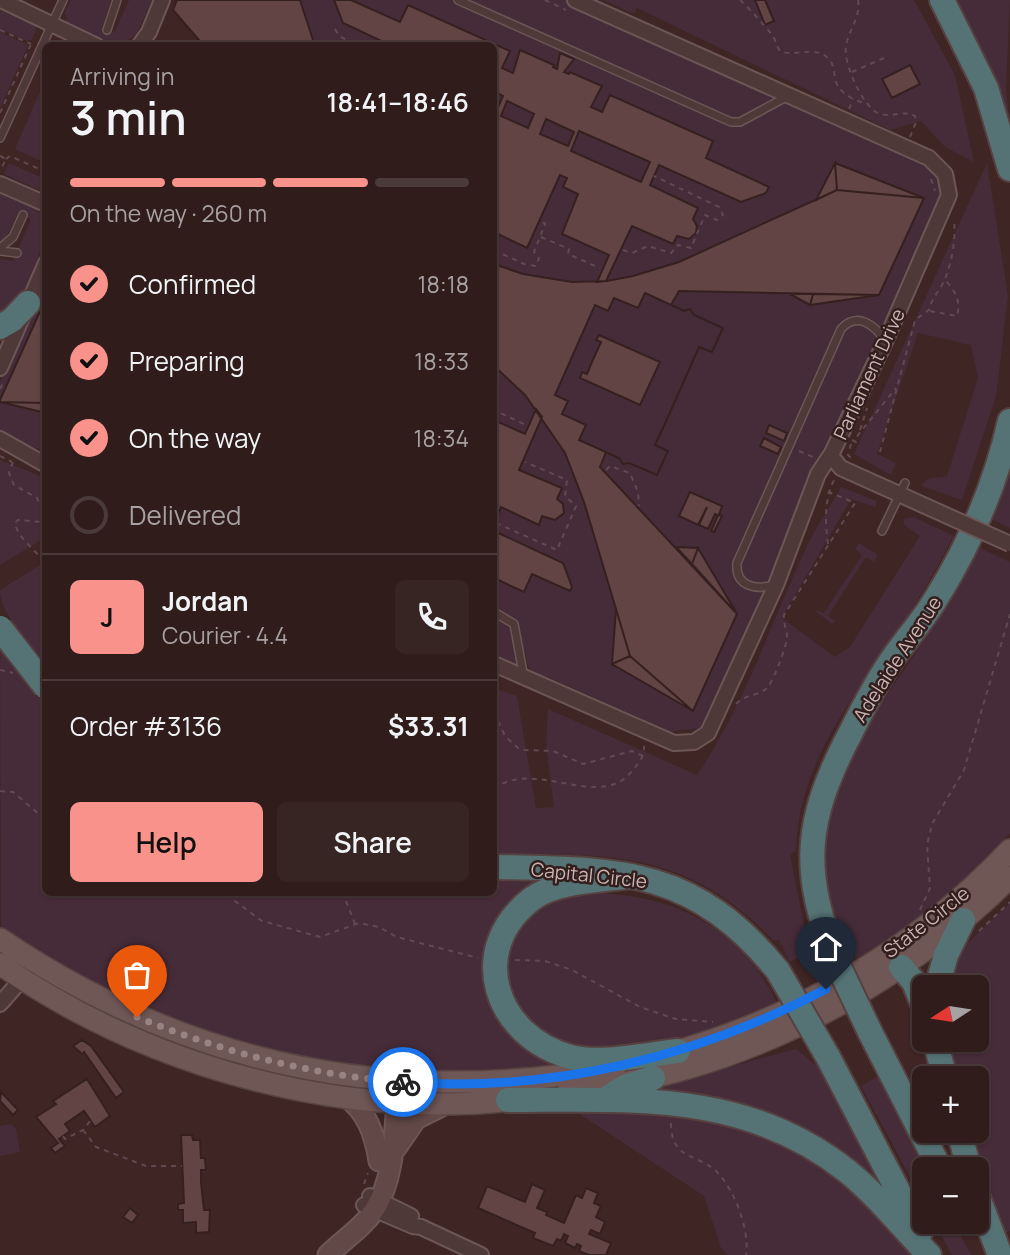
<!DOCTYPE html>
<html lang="en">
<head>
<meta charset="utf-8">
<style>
	body { margin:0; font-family:Manrope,sans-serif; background:#372524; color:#f1f3f6; height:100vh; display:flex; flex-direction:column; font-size:26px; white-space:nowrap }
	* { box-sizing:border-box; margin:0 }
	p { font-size:23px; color:#a7a1a3 }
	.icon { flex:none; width:38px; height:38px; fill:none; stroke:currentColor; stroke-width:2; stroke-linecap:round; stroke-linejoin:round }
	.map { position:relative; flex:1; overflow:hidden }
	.drawer { position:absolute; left:42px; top:42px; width:455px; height:854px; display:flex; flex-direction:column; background:#2f1c1b; border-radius:10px; box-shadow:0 2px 5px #0004,0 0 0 2px #4a3a3a }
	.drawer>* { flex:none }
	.needle { width:46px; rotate:258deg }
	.tools { position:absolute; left:912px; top:975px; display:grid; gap:14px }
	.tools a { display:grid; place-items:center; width:77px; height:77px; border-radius:10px; background:#2f1c1b; box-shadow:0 2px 5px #0004,0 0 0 2px #4a3a3a; font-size:35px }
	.pin { position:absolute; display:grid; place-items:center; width:60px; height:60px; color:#fff; margin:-72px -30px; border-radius:50% 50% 50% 0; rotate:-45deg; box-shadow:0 0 7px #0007 }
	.pin .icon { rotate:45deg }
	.courier { position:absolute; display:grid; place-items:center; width:70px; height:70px; margin:-35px; border:5px solid #1a73e8; border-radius:50%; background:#fff; color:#222; box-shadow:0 2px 9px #0007 }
	.head em { font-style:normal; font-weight:600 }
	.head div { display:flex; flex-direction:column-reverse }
	.head { display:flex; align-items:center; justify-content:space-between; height:119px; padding:0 28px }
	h1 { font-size:46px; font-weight:600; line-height:52px }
	.bar { display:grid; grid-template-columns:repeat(4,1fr); gap:10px 7px; align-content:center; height:84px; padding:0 28px }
	.bar i { height:9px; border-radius:5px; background:#4a3a3a }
	.bar .current { background:#f9928a }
	.bar p { grid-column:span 4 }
	.line { display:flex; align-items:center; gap:18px; padding:0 28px; border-top:2px solid #4a3a3a }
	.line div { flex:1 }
	.round { display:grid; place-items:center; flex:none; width:74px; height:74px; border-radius:10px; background:#372524 }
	ol { padding:0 28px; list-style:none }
	li { display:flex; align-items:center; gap:21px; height:77px }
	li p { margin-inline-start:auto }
	li .icon { padding:7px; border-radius:50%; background:#f9928a; color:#111; stroke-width:4 }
	li:last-child { color:#a7a1a3 }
	li i { width:38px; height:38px; border:4px solid #4a3a3a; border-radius:50% }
	.action { display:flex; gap:14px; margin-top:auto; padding:14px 28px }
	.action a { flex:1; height:80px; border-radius:10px; background:#f9928a; color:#111; font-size:28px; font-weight:600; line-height:80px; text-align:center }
	.action a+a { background:#372524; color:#f1f3f6 }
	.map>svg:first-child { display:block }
</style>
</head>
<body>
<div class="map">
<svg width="1010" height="1255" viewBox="0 0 1010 1255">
	<rect width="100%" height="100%" fill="#3f2524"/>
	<path fill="#462c39" d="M71,0h40l-9,27 12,6 15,-33h23l-16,35 -15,9 -16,-2 -38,-18 -2,-13z
		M180,0h395l354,158 21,33 -115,240 -121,295 -43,6 -123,-55 -13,-2 -7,-9 -3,-15 -11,-4 4,20 -12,-4 -12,-10v-607l-283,-1z
		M603,0h311l41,75 19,87 -29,-15 -24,-26 -31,9 -253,-122 -3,6z
		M949,0h61l-4,87 4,39z
		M0,10l20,9h10l8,6 -6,14 -5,2 -27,-12z
		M0,32l28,13 -28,63z
		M45,80v83l-30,-14z
		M9,163l36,16 -1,13 -40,-18z
		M987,163l21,133 -12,100 -34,104 -41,-14 6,-7 20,-3 31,-98 -7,-33 -53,-12 -41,121 19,9 -5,12 -37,-21z
		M0,192l36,16 10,12c-1,31 -22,81 -46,102v-63l13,2 18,-42 -13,-6 -11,23 -7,5z
		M44,283h1v169l-45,-20v-50z
		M0,460l45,18 1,59 -46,28z
		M1010,467v61l-19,-9z
		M841,487l35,14v6l-25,-8 -69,119 53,39 15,-10 70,-111 -16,-11v-6l10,-2 40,19c-17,31 -34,62 -54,92 -46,70 -102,134 -104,223l-6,3 14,71 9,24 -23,13 -11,-22h-6c-89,-91 -161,-85 -279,-86v-166l23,8 19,112 18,-1 -8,-62 2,-36 149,66c46,-68 71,-144 105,-218 10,-24 26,-47 39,-70z
		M859,543l19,12 -4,7 -8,-5 -38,59 7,5 -3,3 -18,-14 10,3 38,-58 -7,-6z
		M978,547l32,15v271c-45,50 -95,92 -153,126l-21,-26 -13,-63v-29l16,-66 31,-55 55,-81z
		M45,562v100c-15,-16 -45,-49 -45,-72z
		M0,639l45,66 1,187h448v-12l50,3 -24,16 -27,107 32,42 42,17 -37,7h-173l-137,-34 -84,-32 -80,-42 -55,-35z
		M575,891c75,4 128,14 179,74 10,12 17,28 25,41l-77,26 -57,15 -58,1 -29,-5 -29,-20 -15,-21 -10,-31 12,-39 25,-27z
		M1010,903v328l-6,3 -36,-103 8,-1v-52h-22l-9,-38h31v-53h-32l10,-31z
		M796,1049l27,22 63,119 9,41 15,24h-182l-7,-7 -17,-52 -132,-87z
		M878,1076l48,93h-2v34l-63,-117z
		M11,1124l5,4 4,24 -20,4v-30z
		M934,1222h19l18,33h-19z"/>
	<path fill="#614443" stroke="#36201f" stroke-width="2" fill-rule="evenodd" d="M177,0h123l15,46h-111l-31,-36z
		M334,0h17l49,22 8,-17 102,46 -8,17 11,5 7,-23 34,15 -1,2 4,2 3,-16 14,6 -10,13 5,2 1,-2 32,14 -11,21 11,5 8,-17 103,46 -7,17 63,29 -3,6 -25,9 -82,-37 -9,20 48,23 -5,11 4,7 -1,7 -7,6 -12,-3 -4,8 -41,-18 -26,55 -9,1 12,-27 -47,-21 16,-40 -15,-7 4,-9 -7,-3 -33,73 -33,-16v-116l9,-20 -9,-5v-45h-102l-49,-23zM507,101l27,13 -6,14 -27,-12zM546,119l28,13 -6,14 -28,-12zM579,131l71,31 -9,20 -70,-31z
		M755,0h10l9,21 -9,4z
		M910,65l10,19 -28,14 -10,-19z
		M835,163l89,35 -87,-8z
		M835,163l2,27 -21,10z
		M837,190l87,8 -45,97 -200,-4 -8,14 -26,-12 -7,15 -24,-10 -6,13 -13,-6 -40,90 13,6 -6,13 24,11 -7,15 27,12 -6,15 137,147 -44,97 -63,-55 -46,-154 -19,-49 -40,-58 -31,-29v-102l29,10 49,8 35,-1 26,-5 46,-14z
		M645,293l39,18 6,-2 4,6 29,13 -11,24 -13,-5 -31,70 -13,28 13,6 -11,24 -28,-12 -6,1 -4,-6 -40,-18 7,-15 -24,-11 6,-13 -13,-6 40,-90 13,6 6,-13 24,10zM599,335l61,27 -20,43 -60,-27 2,-6 5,2 5,-12 9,-20 -5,-2z
		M645,293l39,18 6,-2 4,6 29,13 -11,24 -13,-5 -31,70 -13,28 13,6 -11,24 -28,-12 -6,1 -4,-6 -40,-18 7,-15 -24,-11 6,-13 -13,-6 40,-90 13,6 6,-13 24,10z
		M790,294h23l-3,11z
		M813,294l66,1 -69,10z
		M46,298v105l-46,-1v-2z
		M0,402l46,1v10z
		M536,409l6,8 -23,53 43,18 -5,11 6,5 1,9 -9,7 -13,-4 -3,9 -38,-18 -7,17v-104l31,14z
		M769,425l18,8 -3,8 -18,-8z
		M764,438l17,9 -3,7 -18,-8z
		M690,492l32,14 -3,9 3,1 -8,16 -3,-1 7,-16 -3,-1 -7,15 -9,-4 8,-18 -9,18 -19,-9z
		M494,531l69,32 9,24 -2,4 -38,-17 -8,18 -30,-14z
		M676,547l22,1 -6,16z
		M698,548l39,66 -45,-50z
		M616,609l14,47 -18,8z
		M630,656l63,55 -81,-47z
		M82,1040l9,6 33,46 -8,6 -32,-46 -2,2 -9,-8z
		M87,1079l23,37 -15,11 -11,-16 -19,13 5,7 -11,8 6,7 -10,7 -4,-5 7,-5 -22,-26 20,-13 -3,-3z
		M1,1092l17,18 -5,5 -13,-14z
		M181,1135h11l1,5h7l1,18h4l1,12h-5v12l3,28h6l-1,22 -13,1v-11l-13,1v-13h-5v-6l6,-1z
		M532,1184l13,6 -8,18 10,4 -1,3 18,8 12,-28 6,3 4,-10 12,5 -4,10 7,3 -5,11 9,5 -5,12 -9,-4 -2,4 22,9 -5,12h-17l-10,-4 2,-5 -4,-2 -2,4 -10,-5 3,-7 -4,-2 -3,7 -4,-2 -4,7 -20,-8 2,-5 -57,-25 9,-22 38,16z
		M130,1208l8,7 -6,8 -9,-6z"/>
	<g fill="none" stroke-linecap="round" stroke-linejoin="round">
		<defs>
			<path id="lane" d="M458,0l273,122h9l48,-26
				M107,30l10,-30
				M0,138l63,-138
				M0,248l13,-11 10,-22
				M0,251l17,2
				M882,531l23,-48
				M774,585c-18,5 -39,2 -37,-22l104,-234c16,-18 34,-4 44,12
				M494,612l20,12 10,54"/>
			<path id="street" d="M1,0l96,46
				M139,46l10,-14 13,-32
				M0,184l46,20
				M0,368l46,-105
				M0,439l46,26
				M831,456l10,12 80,36
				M494,664l180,79 20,-1 14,-9 68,-148 42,-111 14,-21 53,-111 64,-147 -4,-21 -16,-16 -354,-158
				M0,1004l28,-32
				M370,1196l41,20
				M364,1205l49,21 8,1 60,28"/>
			<path id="secondary" d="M345,1096c22,15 30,39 34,65
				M396,1148l20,-29 32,-16
				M328,1255c16,-16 35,-27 47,-46 19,-31 19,-72 22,-107"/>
			<path id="primary" d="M0,939c188,127 392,169 615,128
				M0,964c148,103 342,157 522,135
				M663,1055c130,-34 255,-107 347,-205
				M568,1092c40,-7 81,-12 120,-24 119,-35 234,-103 322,-191"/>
			<path id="highway" d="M942,0l44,88 24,81
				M0,327l12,-7 16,-17
				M494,867c124,2 200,0 284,104
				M632,876c-28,4 -76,5 -99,22 -68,51 -38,139 38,159 30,8 77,-3 107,-6
				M838,965c-38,-94 -34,-144 13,-233 13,-26 26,-51 42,-74 15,-21 31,-39 44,-61 34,-55 59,-114 73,-176
				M901,967l13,15 10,25
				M937,987l9,-32 17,-35
				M870,1032l70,137
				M935,1040l10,38
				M828,1057l92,176
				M609,1097l16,-10 28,-9
				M508,1100c122,0 237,-10 339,71 30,24 55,56 82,84
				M959,1130l10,39
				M976,1192l24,63"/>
		</defs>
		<use href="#lane" stroke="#6c5756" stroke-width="10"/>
		<use href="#street" stroke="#6c5756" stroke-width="18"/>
		<use href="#secondary" stroke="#6c5756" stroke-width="23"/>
		<use href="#primary" stroke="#584341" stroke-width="24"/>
		<use href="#highway" stroke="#564140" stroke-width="28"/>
		<path stroke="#614952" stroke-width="2" stroke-dasharray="5 5" stroke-linecap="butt" d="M545,0l21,10
			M740,0c3,2 30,31 32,35 4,5 4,11 8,16 14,6 31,-4 44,4 21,13 -5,33 40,48
			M858,0c3,18 -10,30 -12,47 -3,16 17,60 32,66 12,6 25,-4 37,3l1,6 -6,15
			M335,29l4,7 20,10
			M0,30l31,14
			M338,46l1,-9
			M852,72l32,-14
			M849,109l4,-10
			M0,113l31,-69
			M0,156l6,3 -6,12
			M6,159l4,-3 36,16
			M931,179l4,12
			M541,237l28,12 -1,5 32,14
			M494,250l30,14 12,2 3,-8 -5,-6 11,-28 -2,-2
			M623,250l9,3 16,-7 23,7 7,-8 13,3 14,-33 12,5 6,-5 -4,-8 -65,-31
			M930,311l27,5c4,-14 -1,-24 -11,-35
			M0,389l4,-8
			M494,415l2,-4 30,14
			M860,430l7,-22
			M852,440l4,2 2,-7 38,-47
			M851,444l-3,11 3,3
			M799,451l14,6
			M880,452l35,-132 14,-10c3,-13 10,-18 15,-29 8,-18 12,-42 10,-61
			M0,456l12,6
			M13,462l-4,11 5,12 23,13 8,17 -3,7 -24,-2 -3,3c3,17 23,27 31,43
			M606,470l4,-4 20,7 8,19 1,14
			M496,523l61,27 19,-44 -11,-10 2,-16 -42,-18
			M828,544c-3,-23 -4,-45 7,-66
			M0,670l13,3
			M736,704c11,-11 19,-7 30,-15 6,-4 21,-43 21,-52 0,-8 -4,-13 -3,-22l71,-112 -31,-13
			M494,712l11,24 13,12 7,2 28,1 30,13 49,-13 11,5
			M494,789c41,-32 106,24 139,-19 7,-9 11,-13 11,-24
			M0,791l13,1 33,28
			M186,892l42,4 34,25 58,16 39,-14 20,4 18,10 81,21
			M346,901l9,23
			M920,910l10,-22 -3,-43 5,-21 32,-54 46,-156
			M979,931l31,-29
			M515,960l30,1 27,9 68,37 36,12 37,3
			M671,1123c0,37 25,30 45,48 18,17 34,59 30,84
			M83,1130l13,17 50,19h36
			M63,1136l2,3 18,-9 8,-10
			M364,1184l4,-11"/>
		<use href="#lane" stroke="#4f3938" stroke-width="7"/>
		<use href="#street" stroke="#4f3938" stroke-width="14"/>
		<use href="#secondary" stroke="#624846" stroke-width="19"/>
		<use href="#primary" stroke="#6f5756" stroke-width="21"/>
		<use href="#highway" stroke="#557375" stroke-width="24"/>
		<defs>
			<path id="street-bridge" d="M921,504l89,40"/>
			<path id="highway-bridge" d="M0,628l46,59
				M838,965l32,67
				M778,971l50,86"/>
		</defs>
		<use href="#street-bridge" stroke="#6c5756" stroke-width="18" stroke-linecap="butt"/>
		<use href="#highway-bridge" stroke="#564140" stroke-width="28" stroke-linecap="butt"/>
		<use href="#street-bridge" stroke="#4f3938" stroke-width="14"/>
		<use href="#highway-bridge" stroke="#557375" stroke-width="24"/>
	</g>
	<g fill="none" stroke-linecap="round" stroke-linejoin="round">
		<path stroke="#998382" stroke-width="7" stroke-dasharray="0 12.6" d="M137,1017c86,35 173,58 266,65"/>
		<path stroke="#1a73e8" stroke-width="9" d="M403,1082c146,11 293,-24 423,-93"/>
	</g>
	<g text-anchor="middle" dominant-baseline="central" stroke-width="5" stroke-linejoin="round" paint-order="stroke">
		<g font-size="19" fill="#c9b6b4" stroke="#341e1d">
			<text transform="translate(869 374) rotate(-65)">Parliament Drive</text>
			<text transform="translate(897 659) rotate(-57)">Adelaide Avenue</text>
			<text transform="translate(589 875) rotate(6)">Capital Circle</text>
			<text transform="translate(926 922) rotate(-38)">State Circle</text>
		</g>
	</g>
</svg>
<div class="tools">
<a><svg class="needle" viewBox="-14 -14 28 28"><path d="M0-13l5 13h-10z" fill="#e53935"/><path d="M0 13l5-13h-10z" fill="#a7a1a3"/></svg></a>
<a>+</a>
<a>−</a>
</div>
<div class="pin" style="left:137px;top:1017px;background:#ea580c"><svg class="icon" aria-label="bag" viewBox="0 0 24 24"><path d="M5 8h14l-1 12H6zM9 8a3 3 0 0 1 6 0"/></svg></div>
<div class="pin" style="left:826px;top:989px;background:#1f2937"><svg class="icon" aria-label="home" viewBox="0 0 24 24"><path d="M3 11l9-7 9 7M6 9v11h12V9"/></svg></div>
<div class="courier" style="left:403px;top:1082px"><svg class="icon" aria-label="bike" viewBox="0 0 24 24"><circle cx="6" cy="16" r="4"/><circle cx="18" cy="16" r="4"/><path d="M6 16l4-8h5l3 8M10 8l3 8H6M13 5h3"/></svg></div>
<section class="drawer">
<div class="head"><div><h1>3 min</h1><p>Arriving in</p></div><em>18:41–18:46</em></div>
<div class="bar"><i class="current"></i><i class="current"></i><i class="current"></i><i></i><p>On the way · 260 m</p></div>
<ol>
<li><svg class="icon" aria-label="check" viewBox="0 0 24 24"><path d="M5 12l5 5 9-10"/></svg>Confirmed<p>18:18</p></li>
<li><svg class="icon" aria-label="check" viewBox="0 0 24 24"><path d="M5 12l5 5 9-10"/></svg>Preparing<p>18:33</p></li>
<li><svg class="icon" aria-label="check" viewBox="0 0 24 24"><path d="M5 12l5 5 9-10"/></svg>On the way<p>18:34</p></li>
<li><i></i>Delivered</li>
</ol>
<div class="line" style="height:126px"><b class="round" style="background:#f9928a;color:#111">J</b><div><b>Jordan</b><p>Courier · 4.4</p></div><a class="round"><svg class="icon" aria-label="phone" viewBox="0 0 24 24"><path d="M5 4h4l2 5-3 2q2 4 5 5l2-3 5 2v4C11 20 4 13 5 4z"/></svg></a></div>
<div class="line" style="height:91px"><div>Order #3136</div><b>$33.31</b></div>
<div class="action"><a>Help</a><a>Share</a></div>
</section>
</div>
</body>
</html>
